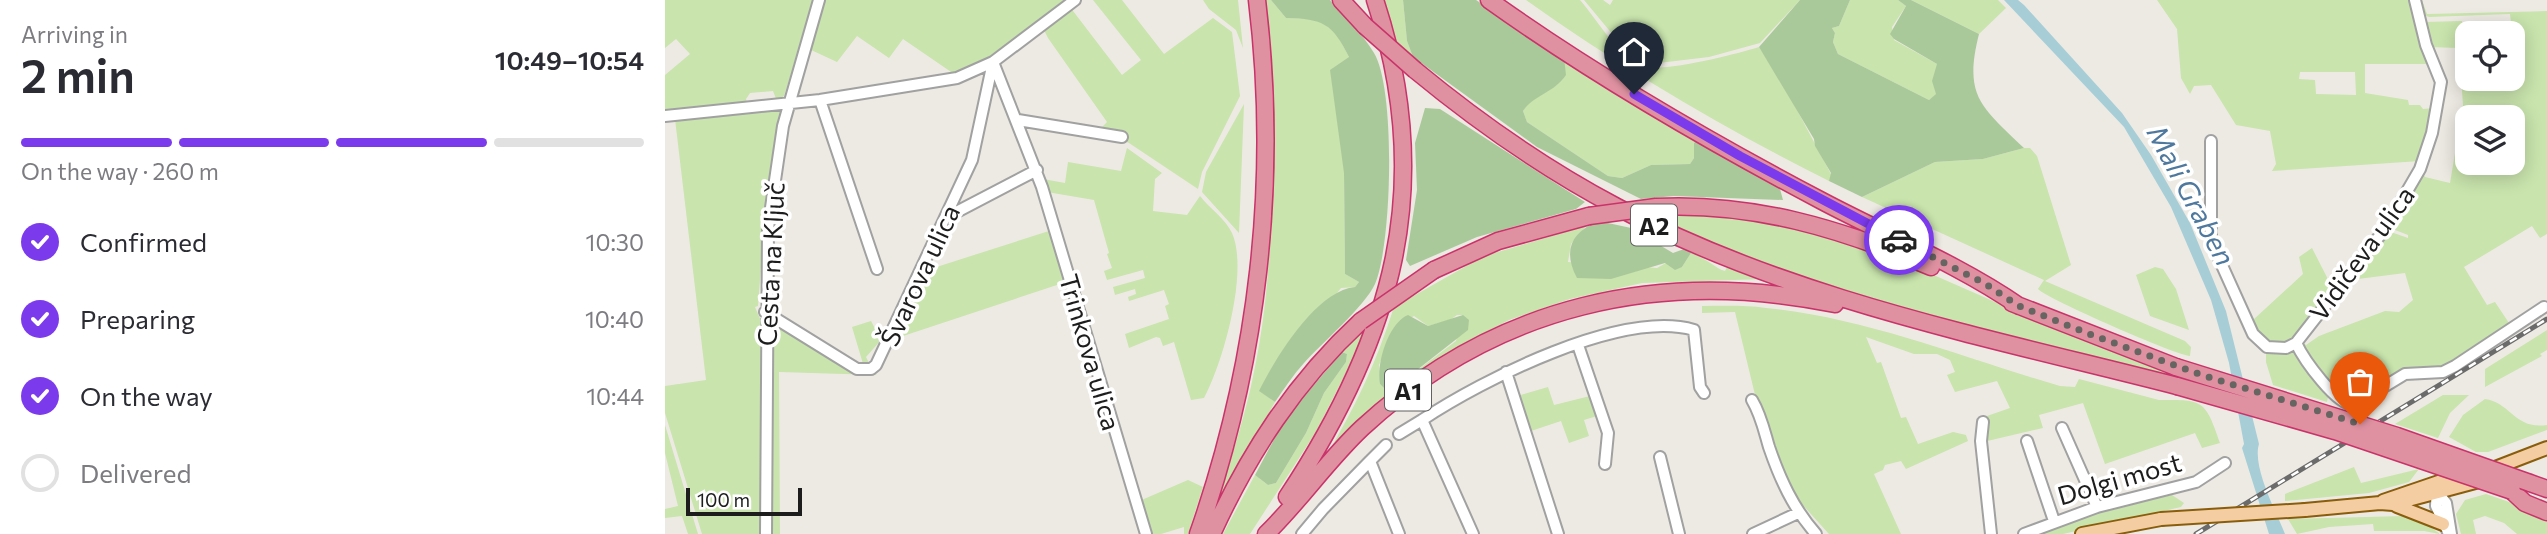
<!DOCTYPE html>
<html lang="en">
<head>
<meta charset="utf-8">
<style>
	body { margin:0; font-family:Commissioner,sans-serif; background:#f7f7f7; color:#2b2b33; height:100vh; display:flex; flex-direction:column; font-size:26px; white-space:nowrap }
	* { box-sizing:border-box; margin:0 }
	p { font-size:23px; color:#7c7c81 }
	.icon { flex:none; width:38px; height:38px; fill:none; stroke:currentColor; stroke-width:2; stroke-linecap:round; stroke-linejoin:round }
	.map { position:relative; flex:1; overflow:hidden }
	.panel { display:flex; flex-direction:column; background:#fff; width:665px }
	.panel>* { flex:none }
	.controls { position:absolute; left:1790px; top:21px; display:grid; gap:14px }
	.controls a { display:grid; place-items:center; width:70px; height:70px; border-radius:14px; background:#fff; box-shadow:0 4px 18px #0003; font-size:35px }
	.scale { position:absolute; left:21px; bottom:18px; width:116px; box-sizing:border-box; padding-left:7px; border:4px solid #1d1d1d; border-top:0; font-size:19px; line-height:24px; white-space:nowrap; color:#1d1d1d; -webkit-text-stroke:5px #fff; paint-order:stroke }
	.pin { position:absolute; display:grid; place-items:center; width:60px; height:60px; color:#fff; margin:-72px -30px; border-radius:50% 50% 50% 0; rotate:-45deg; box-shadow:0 0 7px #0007 }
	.pin .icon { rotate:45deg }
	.courier { position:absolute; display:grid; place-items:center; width:70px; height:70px; margin:-35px; border:5px solid #7c3aed; border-radius:50%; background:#fff; color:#222; box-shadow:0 2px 9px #0007 }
	.headline em { font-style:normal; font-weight:600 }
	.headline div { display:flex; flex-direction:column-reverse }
	.headline { display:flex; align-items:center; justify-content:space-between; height:119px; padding:0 21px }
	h1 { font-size:46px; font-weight:600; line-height:52px }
	.bar { display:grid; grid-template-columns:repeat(4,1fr); gap:10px 7px; align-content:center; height:84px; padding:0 21px }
	.bar i { height:9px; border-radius:5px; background:#e1e1e2 }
	.bar .on { background:#7c3aed }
	.bar p { grid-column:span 4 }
	ol { padding:0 21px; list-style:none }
	li { display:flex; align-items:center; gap:21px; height:77px }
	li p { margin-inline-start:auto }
	li .icon { padding:7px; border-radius:50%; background:#7c3aed; color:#fff; stroke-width:4 }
	li:last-child { color:#7c7c81 }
	li i { width:38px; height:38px; border:4px solid #e1e1e2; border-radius:50% }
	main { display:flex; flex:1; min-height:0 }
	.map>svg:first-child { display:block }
</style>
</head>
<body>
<main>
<section class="panel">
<div class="headline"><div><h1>2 min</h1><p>Arriving in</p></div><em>10:49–10:54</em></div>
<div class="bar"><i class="on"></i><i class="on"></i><i class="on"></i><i></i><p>On the way · 260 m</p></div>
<ol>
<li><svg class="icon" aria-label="check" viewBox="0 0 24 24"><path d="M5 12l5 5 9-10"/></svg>Confirmed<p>10:30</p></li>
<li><svg class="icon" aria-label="check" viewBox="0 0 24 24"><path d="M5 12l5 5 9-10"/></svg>Preparing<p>10:40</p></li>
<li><svg class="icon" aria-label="check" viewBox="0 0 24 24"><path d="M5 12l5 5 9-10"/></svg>On the way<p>10:44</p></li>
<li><i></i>Delivered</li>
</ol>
</section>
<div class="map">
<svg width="1882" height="534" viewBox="0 0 1882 534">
	<rect width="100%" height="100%" fill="#edeae3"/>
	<path fill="#c9e4ad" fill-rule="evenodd" d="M0,0h149l-30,96 -7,5 -4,-10 -23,2 -4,6 2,6 -83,8v-38l25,-21 -14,-15 -11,9z
		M160,0h244l-77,57 -35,19 -54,-37 -14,19 -32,-22 -20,26 -28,-13z
		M428,0h29l42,54 49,-36 19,14 8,64 -38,76 -4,17 -69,-46 -26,-11 -1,-5 5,-5 -59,-84 -5,-10 27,-21 52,68 19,-15z
		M538,0h35l5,48 -7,-18 -27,-21z
		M598,0h8l15,18 32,1 19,15 12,23 -5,116 1,101 14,8 -4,5 -14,1 -81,103 15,11 -50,91 -5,2c12,-41 26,-82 34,-123 26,-123 16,-249 9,-372z
		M719,0h19l4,41 6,16 -18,-17z
		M861,0h54c14,16 40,57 57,65 21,10 99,-11 122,-18l21,31 52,98 -3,5c-104,-52 -208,-113 -303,-181z
		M919,0h19l7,5 3,-5h187l-40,43 -51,14 -59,7 -17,-5z
		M1185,0h48l8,6 -14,21 2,13 43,24v30l-8,6 -91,-46 -5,-12 2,-9 -3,-5 7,-2z
		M1246,0h87l8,8 -27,26z
		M1492,0h255l18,64h-65v29l43,7 1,5h11l3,4 12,-1 -15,53 -148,10 4,-7 -6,-33 -34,-6 -25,-40 -17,1 -4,8 -9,-16 -4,-49zM1635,72h55l1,23 -40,-1 -1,-14 -16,-1z
		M1753,0h4l5,14 120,-3v223l-7,4 -8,-12 -68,41 23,38 8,-3 16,24 -69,44 -20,-1 -70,33 -10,-3 -41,-52 1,-6 4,4 13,-9 66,-25 14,1 14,-12 -8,-27 -47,6 -4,-5 34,-43 20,7v-3l-18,-7 32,-56 3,5 25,6 13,-78 -4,-57 -30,-1 -6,-25 39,-1 1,14h4v44h46v-46h-7l6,-2 -2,-17 -81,3 -7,-3zM1802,117h46v46h-46z
		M899,57l134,82 -4,4v15l-4,6 -39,1 -29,13 -14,-2 -81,-54 -4,-11 8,-12 10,-4z
		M579,104l-5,129 -37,-41 4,-20z
		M113,107l3,6 -15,88 -8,105 -3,1 6,14 -1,213h-58l-37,-121v-27l41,-6 -31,-261z
		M462,148l35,25 -7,6 -2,32 34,4 13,-19c10,13 25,22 32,37 17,38 -9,130 -28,165l-13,2 -17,-58 -11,4 -3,-8 -4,-1 -27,11 -4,-14 44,-15 -4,-13 4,-2 -5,-14 -35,11 -1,-4 8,-3 -1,-5 -20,6 -2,-8 32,-9 -2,-8 -36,10 -3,-9 8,-3 -5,-14 2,-1 -15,-53 -47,-8 -4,-13 22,4 3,-21 53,9z
		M1359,148h6l7,8 34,109 -26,16 140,60 6,6 -1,9c-12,0 -143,-57 -152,-67l6,-9 -182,-83 73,-35 48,-3z
		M1043,213l95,14 126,46 96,42 169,65v4l-301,-78 -120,-36 -125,-54z
		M921,226l-15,18 -3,18 89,6 9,-5 16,4 9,-14c14,4 25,16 34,18l3,-6 36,14 -122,4 -72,16 -61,21 -57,30 -32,21 -96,88c30,-48 53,-98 70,-152l90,-51zM792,315h6l-7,26 -62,47 -8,2 -6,-6 -1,-19 15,-37 20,-12 14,10 22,-6z
		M387,230l14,52 -175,58 30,-68z
		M1647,248l22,43 -41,50 -5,3 -23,-1 -14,-19 2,-4 50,-46 -4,-17z
		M1490,267l8,2 13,20 13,41 -39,-14 -14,-41z
		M1037,306c22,0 43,-1 64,2 101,10 197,50 294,78l15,1 4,-8 80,21c44,0 46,-1 61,43l-18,5 -7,-15 -90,31 -22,-61 -44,12 4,13 -60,14 4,-26 23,-8 -13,-27 -42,11 -8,-17 8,-3 -5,-12 -13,-6h-23l-48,-17 11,26 4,-1 20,56 5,-1 12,27 35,-12 13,3 2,6 -62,28 -5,-8 -16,4 -2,5 -9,4 27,60h-72l-38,-42 -34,-89 -22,-91 -33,1z
		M206,321l10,19 -15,17 4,8 -6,2 -12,-40z
		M705,325l-54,107 -66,102h-27l32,-59 13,10 8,-2 30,-50 18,-40 22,-31 1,-8 -5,-2z
		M113,326l99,49 -98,-3 1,162h-10l1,-177z
		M1882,330v20l-7,4 2,2 -57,31v-18z
		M1601,349l29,2 34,40 -2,11 -54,-17 -7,-23z
		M883,387l6,18 36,-9 7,20 -13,4 5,16 -20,7 -8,-22 -33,11 -11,-36z
		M1778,395h26l-19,18 -12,25 -43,-14z
		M1820,399c25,3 30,31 62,26v5l-59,22h-12l-27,-15 14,-22z
		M0,425l33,109h-10l-6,-18 -17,2v-9l13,-3 -13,-53z
		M1689,467l7,16 58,-14 -10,13 -40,11 -84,8v-7z
		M523,480l15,7 -15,47h-4v-7l-23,7h-14l-10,-32z
		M1821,494l61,21v19h-30l-13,-11 -19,-7 -12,4 3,14h-15l-5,-20 9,-14z
		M1507,495l12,8 -3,4 -118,27h-27l62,-23z
		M1740,516l20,7 15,11 -16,-3h-50l-1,-7 -44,3 -32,7 -9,-15z"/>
	<path fill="#aac99b" d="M606,0h59c14,17 33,34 44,53 22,36 18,192 1,231 -10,22 -54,60 -71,79 -11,12 -20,26 -29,39l-16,-11c17,-34 57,-100 96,-104l4,-5 -14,-8 -1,-101 -14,-103 19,-13c-17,-34 -26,-38 -63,-39z
		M738,0h73l88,57 2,18c-12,18 -31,19 -43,36l4,11 81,54 14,2 29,-13 39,-1 4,-6v-15l4,-4 82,50 3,11 -109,-4 -33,3 -104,-52 -124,-90 -6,-16z
		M1135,0h50l-11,26 -7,2 3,5 -2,9 5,12 91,46 7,-6 -4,-13 5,-17 -43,-25 -4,-5 16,-28 -8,-6h13l68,34c-16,63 3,73 45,114l-41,11 -48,3 -73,35 -33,-16 2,-8 -16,-27 -1,-7 -55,-92z
		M760,108l15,1 145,93 -9,7 -99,28 -67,29 -4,-6 11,-70 -2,-47z
		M934,221l32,7 42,25 11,-4 7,4 -9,14 -7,3 -10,-7 -54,16 -34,-1c-14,-26 -7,-46 22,-57z
		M743,315l20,11 35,-11 6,5 -1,10 -74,58 -8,2 -6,-6c-4,-19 8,-61 28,-69z
		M677,352l5,2 -1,8 -22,31 -18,40 -30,50 -8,2 -13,-10 30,-56z"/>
	<path fill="#a7ced7" d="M1339,0h14l6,5 98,108 29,42 39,68 36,88 33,133c-7,23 17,67 26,90h-16l-27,-86 2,-4 -15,-81 -18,-63 -40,-93 -47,-80z"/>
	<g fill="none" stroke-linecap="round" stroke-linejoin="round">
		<defs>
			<path id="minor" d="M328,62l49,125 104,347
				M155,100l57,169
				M0,116l155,-16 137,-22 36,-16 82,-62
				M353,120l104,17
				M1546,141v100l42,93 14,13 19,1 10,-5 89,-114 35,-60 12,-36 9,-51 -15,-37 -11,-45
				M280,218l92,-48
				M100,312l92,57h14l5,-4 96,-205 21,-98
				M1631,343c8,17 41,63 58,62l51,-31 38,-2 12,-6 89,-59
				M913,345l30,88 -3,31
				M841,372l52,162
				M1087,400c9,15 12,30 17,47 11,32 24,61 47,87
				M757,420c60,-40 200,-111 272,-90l6,57 4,6
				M1318,422l-2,19 10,93
				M1397,428l35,79
				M734,434l23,-14 51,114
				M1362,441l27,80
				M995,457l19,77
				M705,461l16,-16
				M1772,485l-1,21 13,28
				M1774,494l7,9 5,31
				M101,534l2,-306 15,-102 36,-126
				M637,534l21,-25 47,-48 29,73
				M1088,534l45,-21
				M1359,534l73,-27 99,-25 29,-19"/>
			<path id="major" d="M1821,468h9l52,-20
				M1718,501l82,-28
				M1732,506l46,18
				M1640,510l75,-7 13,1 90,-24
				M1417,534l79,-15"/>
			<path id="highway" d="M676,0l24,26
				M824,0c105,75 219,141 333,201 66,35 136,63 197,105
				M750,70c63,52 130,99 202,137 172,92 373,131 560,179
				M991,207c97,-5 186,22 275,60
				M769,270l64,-29 91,-25
				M1347,303l164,64
				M1865,483l17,6
				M1847,491l13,12 22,9
				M622,497c105,-159 150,-310 88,-497
				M533,534c60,-172 81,-353 59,-534
				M547,534c37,-81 83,-152 149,-213
				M601,534c34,-33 61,-73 96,-106 133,-123 297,-160 473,-124"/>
		</defs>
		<use href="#minor" stroke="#a1a1a1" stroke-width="14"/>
		<use href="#major" stroke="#895d0c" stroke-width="16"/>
		<use href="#highway" stroke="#ca326a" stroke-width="19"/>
		<use href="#minor" stroke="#fff" stroke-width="10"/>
		<use href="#major" stroke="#f4cea2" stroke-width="12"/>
		<use href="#highway" stroke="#df91a1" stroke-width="16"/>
		<defs>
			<path id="rail" d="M1531,534l351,-215"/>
		</defs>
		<use href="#rail" stroke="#6b6b6b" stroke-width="5"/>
		<use href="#rail" stroke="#fff" stroke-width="2.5" stroke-dasharray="8" stroke-linecap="butt"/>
		<defs>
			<path id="major-bridge" d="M1496,519l144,-9"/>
			<path id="highway-bridge" d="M700,26l50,44
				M924,216l67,-9
				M696,321l73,-51
				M1511,367l221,69 133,47
				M1512,386l158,45 177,60"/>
		</defs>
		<use href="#major-bridge" stroke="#895d0c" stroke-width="16" stroke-linecap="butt"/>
		<use href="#highway-bridge" stroke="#ca326a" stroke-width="19" stroke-linecap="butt"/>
		<use href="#major-bridge" stroke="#f4cea2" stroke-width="12"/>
		<use href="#highway-bridge" stroke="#df91a1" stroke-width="16"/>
	</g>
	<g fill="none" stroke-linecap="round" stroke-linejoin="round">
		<path stroke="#666562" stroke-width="7" stroke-dasharray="0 12.6" d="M1234,240l85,43 35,23 73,29 107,39 161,50"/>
		<path stroke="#7c3aed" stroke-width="9" d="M969,94l106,62 159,84"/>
	</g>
	<g text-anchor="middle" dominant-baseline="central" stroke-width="7" stroke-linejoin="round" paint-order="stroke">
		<g fill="#fff" stroke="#616161" stroke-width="2">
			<rect x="966" y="204.5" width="46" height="41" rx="5"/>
			<rect x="720" y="369.5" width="46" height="41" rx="5"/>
		</g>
		<g font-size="24" font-weight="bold" fill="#1d1d1d">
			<text x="989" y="225">A2</text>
			<text x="743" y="390">A1</text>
		</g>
		<g font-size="26" fill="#1d1d1d" stroke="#fff">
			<text transform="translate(1696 253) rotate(-54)">Vidičeva ulica</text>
			<text transform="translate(105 264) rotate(-87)">Cesta na Ključ</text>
			<text transform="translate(254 275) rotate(-65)">Švarova ulica</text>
			<text transform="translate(426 352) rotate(74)">Trinkova ulica</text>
			<text transform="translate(1454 478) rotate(-16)">Dolgi most</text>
		</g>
		<g font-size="28" font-style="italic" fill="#4e789d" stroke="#fff">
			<text transform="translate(1527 195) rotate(62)">Mali Graben</text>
		</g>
	</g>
</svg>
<div class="controls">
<a><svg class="icon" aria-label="locate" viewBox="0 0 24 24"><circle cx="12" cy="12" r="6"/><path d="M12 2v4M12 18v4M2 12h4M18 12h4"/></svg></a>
<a><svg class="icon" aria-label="layers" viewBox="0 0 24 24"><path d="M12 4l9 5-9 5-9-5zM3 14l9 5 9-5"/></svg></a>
</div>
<div class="scale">100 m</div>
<div class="pin" style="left:1695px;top:424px;background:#ea580c"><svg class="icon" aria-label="bag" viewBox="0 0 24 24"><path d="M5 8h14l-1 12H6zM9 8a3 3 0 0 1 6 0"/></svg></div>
<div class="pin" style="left:969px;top:94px;background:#1f2937"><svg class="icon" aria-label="home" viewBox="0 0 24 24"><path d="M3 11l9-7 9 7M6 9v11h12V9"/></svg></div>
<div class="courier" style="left:1234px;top:240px"><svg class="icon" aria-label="car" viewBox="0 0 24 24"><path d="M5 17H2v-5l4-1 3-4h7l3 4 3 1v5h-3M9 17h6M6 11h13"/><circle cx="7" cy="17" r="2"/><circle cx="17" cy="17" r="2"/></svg></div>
</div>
</main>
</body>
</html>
